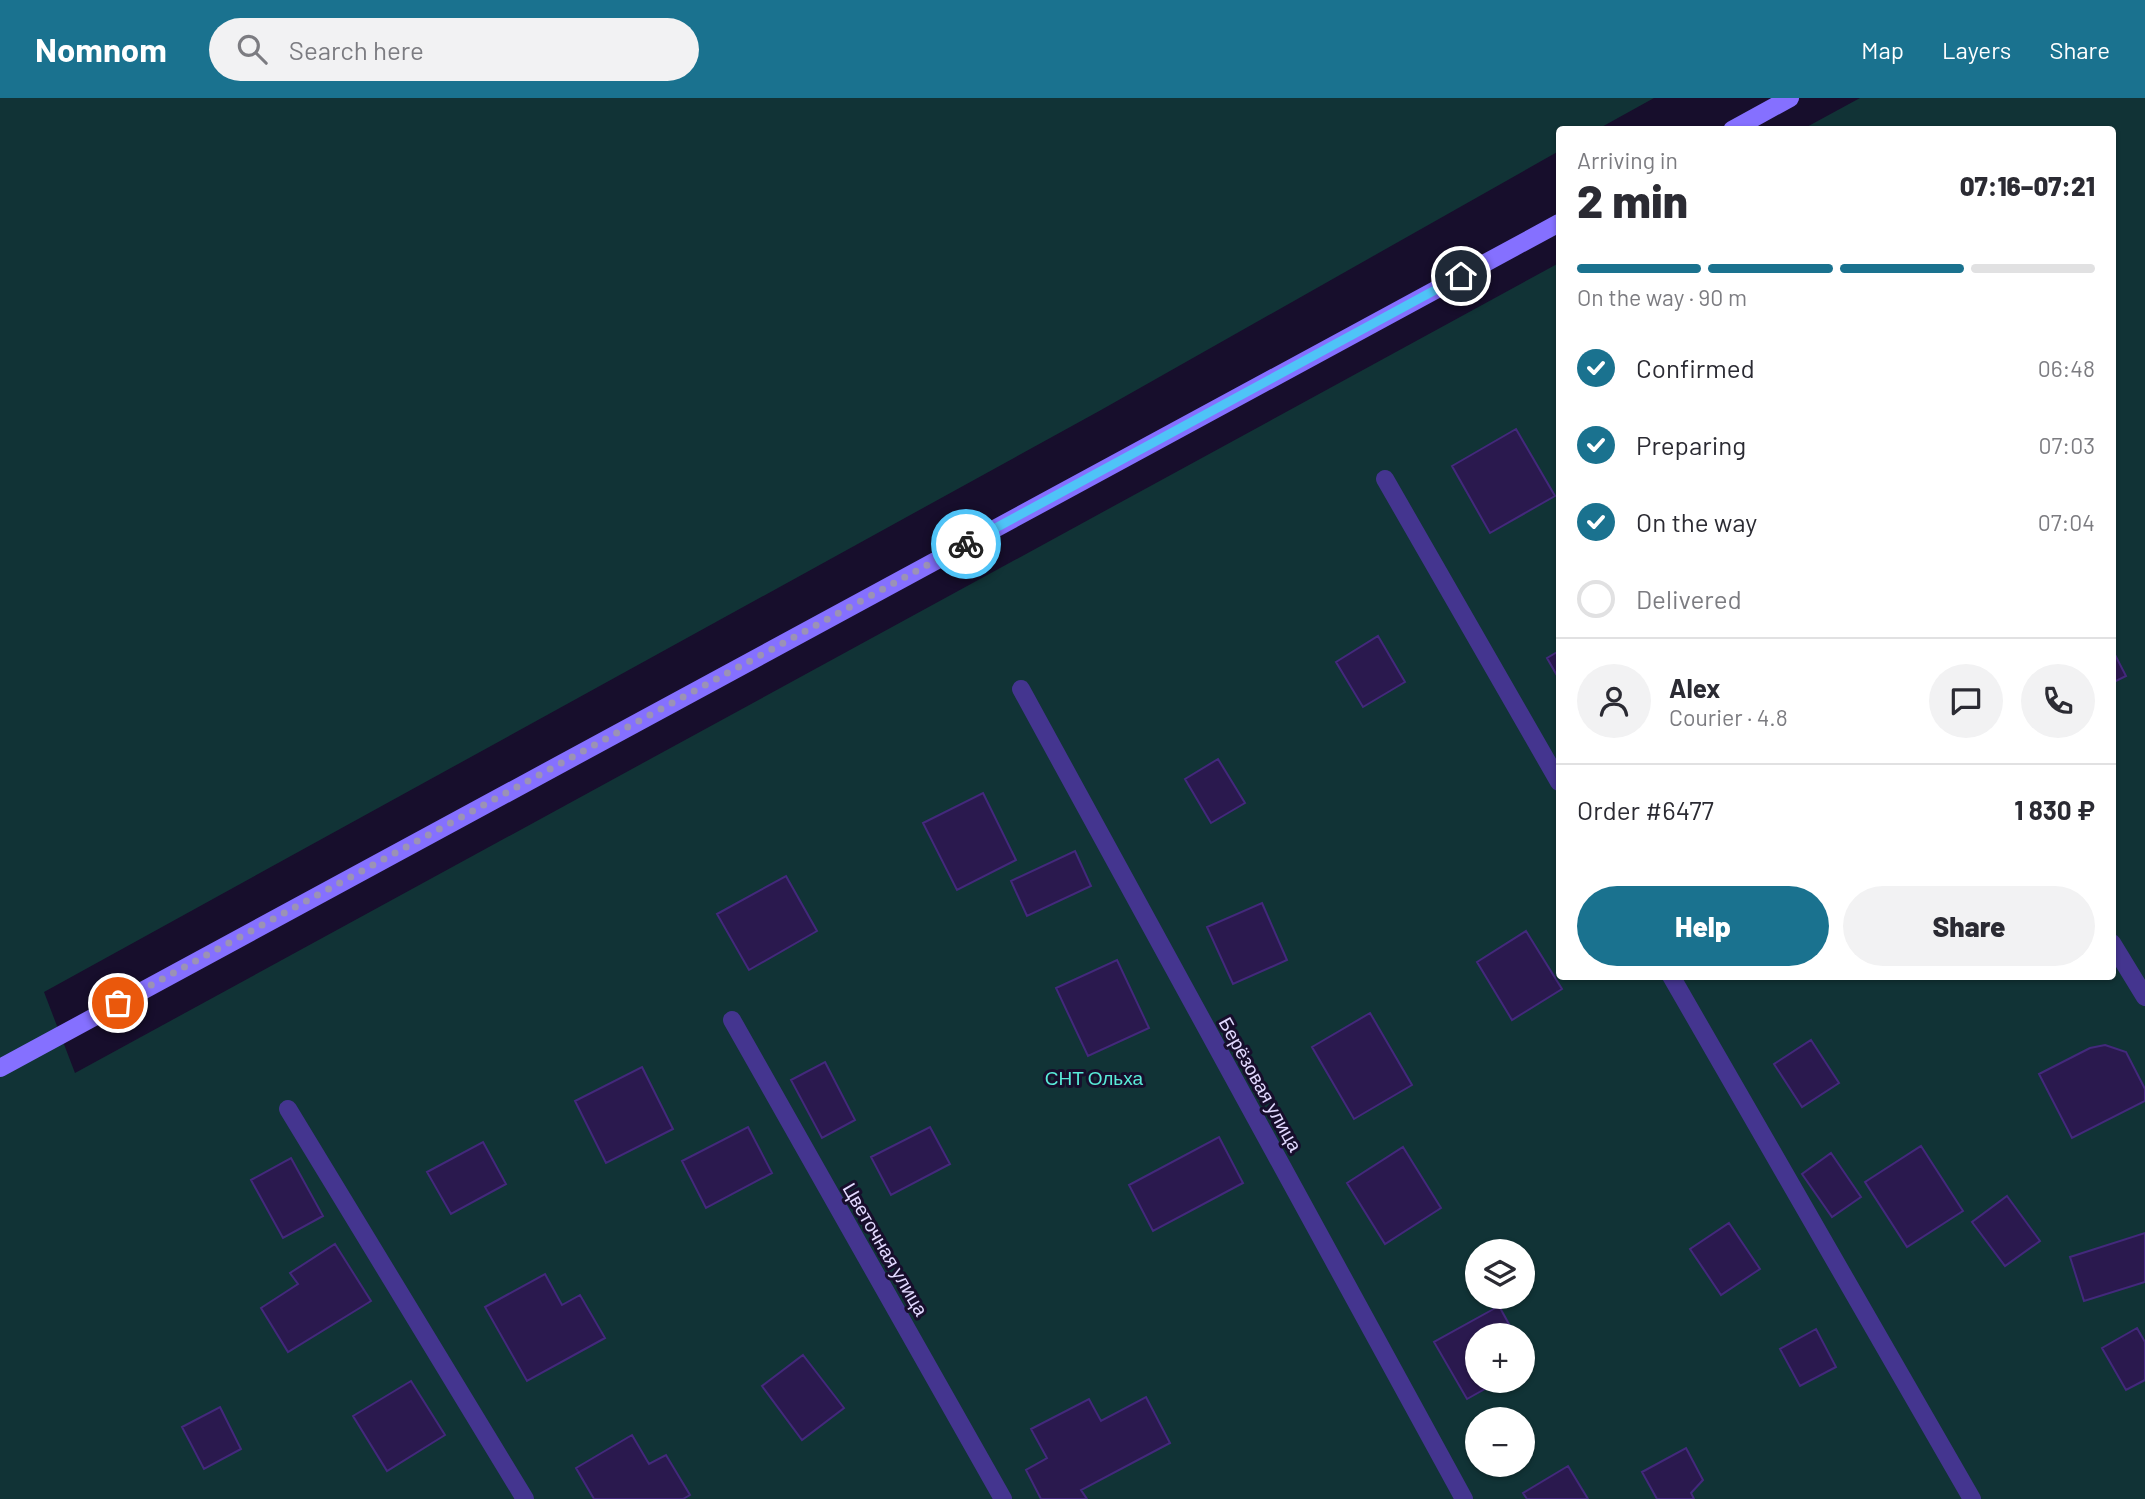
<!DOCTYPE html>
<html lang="en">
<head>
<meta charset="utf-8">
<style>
	body { margin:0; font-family:Barlow,sans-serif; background:#f2f2f3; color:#2b2b33; height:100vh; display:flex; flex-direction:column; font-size:26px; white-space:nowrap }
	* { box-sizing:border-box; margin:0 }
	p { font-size:23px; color:#7c7c81 }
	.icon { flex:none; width:38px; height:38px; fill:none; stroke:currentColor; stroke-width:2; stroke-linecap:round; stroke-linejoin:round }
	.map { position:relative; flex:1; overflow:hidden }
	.sheet { position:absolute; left:1556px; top:28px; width:560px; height:854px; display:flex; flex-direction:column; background:#fff; border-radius:7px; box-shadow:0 2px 5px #0004 }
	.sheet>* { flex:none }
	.buttons { position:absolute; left:1465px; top:1141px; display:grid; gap:14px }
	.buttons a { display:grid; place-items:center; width:70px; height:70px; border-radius:50%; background:#fff; box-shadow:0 2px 5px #0004; font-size:35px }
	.pin { position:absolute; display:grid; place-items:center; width:60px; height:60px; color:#fff; margin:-30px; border:4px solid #fff; border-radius:50%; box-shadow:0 2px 7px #0007 }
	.courier { position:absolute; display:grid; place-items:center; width:70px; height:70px; margin:-35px; border:5px solid #4fc3f7; border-radius:50%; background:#fff; color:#222; box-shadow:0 2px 9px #0007 }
	.summary em { font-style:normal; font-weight:800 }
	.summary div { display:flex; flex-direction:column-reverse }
	.summary { display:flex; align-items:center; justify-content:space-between; height:119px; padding:0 21px }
	h1 { font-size:46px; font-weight:800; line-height:52px }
	.bar { display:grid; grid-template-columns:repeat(4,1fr); gap:10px 7px; align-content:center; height:84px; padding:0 21px }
	.bar i { height:9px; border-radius:5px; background:#e1e1e2 }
	.bar .current { background:#1a728f }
	.bar p { grid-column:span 4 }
	.line { display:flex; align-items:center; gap:18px; padding:0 21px; border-top:2px solid #e1e1e2 }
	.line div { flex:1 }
	.round { display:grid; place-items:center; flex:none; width:74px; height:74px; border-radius:37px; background:#f2f2f3 }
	ol { padding:0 21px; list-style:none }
	li { display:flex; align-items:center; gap:21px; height:77px }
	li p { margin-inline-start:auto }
	li .icon { padding:7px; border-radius:50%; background:#1a728f; color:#fff; stroke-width:4 }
	li:last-child { color:#7c7c81 }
	li i { width:38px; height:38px; border:4px solid #e1e1e2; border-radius:50% }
	.action { display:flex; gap:14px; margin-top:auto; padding:14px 21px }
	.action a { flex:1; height:80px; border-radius:42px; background:#1a728f; color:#fff; font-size:28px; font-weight:800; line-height:80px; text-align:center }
	.action a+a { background:#f2f2f3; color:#2b2b33 }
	header { display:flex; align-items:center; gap:42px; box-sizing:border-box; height:98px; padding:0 35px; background:#1a728f; color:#fff }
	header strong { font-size:33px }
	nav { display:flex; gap:38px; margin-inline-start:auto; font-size:24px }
	.search { width:490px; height:63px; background:#f2f2f3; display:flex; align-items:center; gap:18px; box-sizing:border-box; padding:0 24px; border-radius:38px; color:#7c7c81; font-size:26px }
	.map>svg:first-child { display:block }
</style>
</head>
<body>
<header>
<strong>Nomnom</strong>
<div class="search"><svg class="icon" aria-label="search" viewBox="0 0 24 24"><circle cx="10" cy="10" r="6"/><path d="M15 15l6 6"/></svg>Search here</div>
<nav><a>Map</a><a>Layers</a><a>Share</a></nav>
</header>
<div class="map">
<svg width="2145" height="1401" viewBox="0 0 2145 1401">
	<rect width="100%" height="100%" fill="#170e2c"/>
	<path fill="#113336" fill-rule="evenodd" d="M0,0h1654l-56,31 -39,1v21l-458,259 -1057,582 31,81 1484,-810v713h553v-846l-309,-1 57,-31h285v1401h-2145zM1477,1153h45v46h-45zM1477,1237h45v46h-45zM1477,1321h45v46h-45z"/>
	<path fill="#2a194e" stroke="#43297c" stroke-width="2" d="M1516,331l39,67 -65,37 -38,-67z
		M1378,538l27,46 -42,25 -27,-45z
		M2112,551l14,27 -14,7z
		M1559,553v28l-12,-21z
		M1218,661l27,44 -34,20 -26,-44z
		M983,695l33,67 -59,30 -34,-67z
		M1075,753l16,35 -64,30 -16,-35z
		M786,778l31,55 -68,39 -32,-56z
		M1262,805l25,57 -54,24 -26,-57z
		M1526,833l36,58 -50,31 -35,-58z
		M1117,862l32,68 -61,28 -32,-68z
		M1370,915l42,72 -58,34 -42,-72z
		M1811,942l28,43 -37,24 -28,-43z
		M2105,947l21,7 19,37v12l-73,37 -33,-64 51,-26z
		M825,964l30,58 -33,18 -31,-58z
		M642,969l31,62 -67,34 -31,-62z
		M748,1029l24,46 -66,35 -24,-47z
		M930,1029l20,37 -59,31 -20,-38z
		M1219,1039l24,46 -90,48 -24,-46z
		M483,1044l23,42 -55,30 -24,-42z
		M1921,1048l42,65 -56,36 -42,-65z
		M1403,1049l38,61 -56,36 -38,-61z
		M1831,1055l30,44 -29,20 -30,-43z
		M291,1060l32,58 -40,22 -32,-58z
		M2007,1098l33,45 -35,25 -33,-44z
		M1729,1125l31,46 -39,26 -31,-46z
		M2145,1135v49l-61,19 -14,-44z
		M335,1146l36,57 -83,51 -27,-44 37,-24 -8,-11z
		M545,1176l17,31 18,-10 25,43 -78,43 -42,-74z
		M1499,1208l16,29h-38v46h22l-32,18 -33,-57z
		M2137,1230l8,14v38l-19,10 -24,-42z
		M1816,1231l20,38 -36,19 -20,-37z
		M1522,1250l9,15 -9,4z
		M803,1257l41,53 -42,32 -40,-54z
		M411,1283l34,54 -58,36 -34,-55z
		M1146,1299l24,46 -89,47 6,9h-46l-15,-29 21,-12 -16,-29 58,-30 12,22z
		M220,1309l21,42 -37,20 -22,-42z
		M632,1337l17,29 17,-9 24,40 -7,4h-89l-18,-31z
		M1686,1350l17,32 -12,13 3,6h-37l-15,-27z
		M1568,1368l20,33h-61l-4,-6z"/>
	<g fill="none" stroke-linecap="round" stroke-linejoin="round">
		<path stroke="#44358f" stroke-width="18" d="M1385,381l174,303
			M1021,591l443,810
			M2112,845l33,54
			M1671,878l301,523
			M732,922l271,479
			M288,1011l237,390"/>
		<path stroke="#8570ff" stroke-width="18" d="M1732,32l58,-32
			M0,970l1559,-845"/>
	</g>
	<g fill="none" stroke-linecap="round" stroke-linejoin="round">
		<path stroke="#9b92b5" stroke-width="7" stroke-dasharray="0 12.6" d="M118,905l848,-459"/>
		<path stroke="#4fc3f7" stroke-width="9" d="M966,446l495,-268"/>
	</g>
	<g text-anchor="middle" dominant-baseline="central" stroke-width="6" stroke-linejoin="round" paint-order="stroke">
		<g font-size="19" fill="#59ebd8" stroke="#170e2c">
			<text x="1094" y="979">СНТ Ольха</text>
		</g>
		<g font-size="19" fill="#e2d9ff" stroke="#170e2c">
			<text transform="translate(1261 986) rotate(61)">Берёзовая улица</text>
			<text transform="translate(886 1151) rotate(60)">Цветочная улица</text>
		</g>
	</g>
</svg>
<div class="buttons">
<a><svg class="icon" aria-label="layers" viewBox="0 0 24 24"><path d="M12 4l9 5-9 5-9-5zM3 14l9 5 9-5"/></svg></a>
<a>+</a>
<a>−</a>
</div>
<div class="pin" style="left:118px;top:905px;background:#ea580c"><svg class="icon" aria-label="bag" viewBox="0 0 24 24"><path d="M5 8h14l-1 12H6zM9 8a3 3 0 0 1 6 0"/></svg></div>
<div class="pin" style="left:1461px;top:178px;background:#1f2937"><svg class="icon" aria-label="home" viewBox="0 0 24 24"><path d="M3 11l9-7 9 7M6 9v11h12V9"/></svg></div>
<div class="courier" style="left:966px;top:446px"><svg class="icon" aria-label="bike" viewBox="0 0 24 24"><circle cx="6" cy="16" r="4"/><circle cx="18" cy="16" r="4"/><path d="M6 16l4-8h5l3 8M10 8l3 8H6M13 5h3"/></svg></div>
<section class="sheet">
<div class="summary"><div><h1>2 min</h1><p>Arriving in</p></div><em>07:16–07:21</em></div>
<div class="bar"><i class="current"></i><i class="current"></i><i class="current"></i><i></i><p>On the way · 90 m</p></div>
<ol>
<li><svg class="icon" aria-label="check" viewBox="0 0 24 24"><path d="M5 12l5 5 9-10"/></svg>Confirmed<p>06:48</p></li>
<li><svg class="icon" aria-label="check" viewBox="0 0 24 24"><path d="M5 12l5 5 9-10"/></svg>Preparing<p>07:03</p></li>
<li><svg class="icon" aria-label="check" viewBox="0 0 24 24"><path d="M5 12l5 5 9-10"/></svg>On the way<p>07:04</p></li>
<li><i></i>Delivered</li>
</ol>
<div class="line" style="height:126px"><a class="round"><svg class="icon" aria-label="person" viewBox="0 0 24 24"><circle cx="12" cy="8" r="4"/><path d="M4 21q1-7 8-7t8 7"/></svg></a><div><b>Alex</b><p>Courier · 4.8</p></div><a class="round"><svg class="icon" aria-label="chat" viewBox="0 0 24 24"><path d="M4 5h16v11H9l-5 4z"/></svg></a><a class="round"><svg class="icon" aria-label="phone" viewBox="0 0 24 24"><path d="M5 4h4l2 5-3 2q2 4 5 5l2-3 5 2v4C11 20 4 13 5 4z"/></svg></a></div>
<div class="line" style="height:91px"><div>Order #6477</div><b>1 830 ₽</b></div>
<div class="action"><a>Help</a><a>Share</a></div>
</section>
</div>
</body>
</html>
